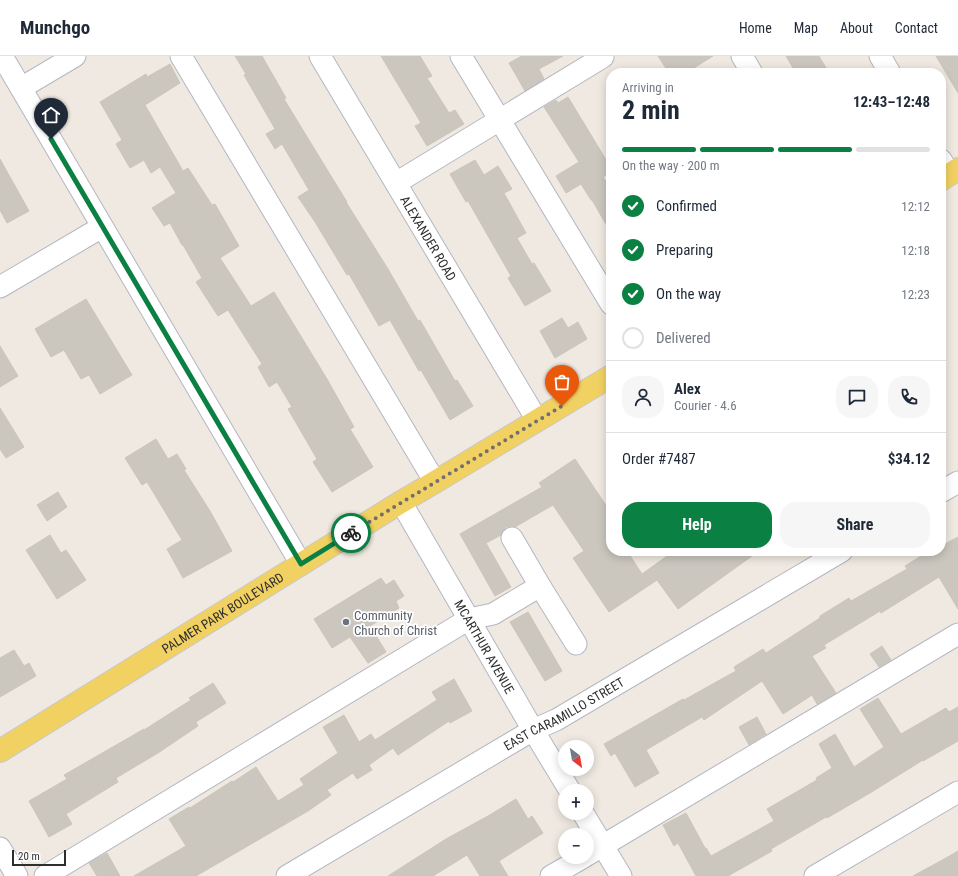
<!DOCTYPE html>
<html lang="en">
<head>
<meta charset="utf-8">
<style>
	body { margin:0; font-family:"Roboto Condensed",sans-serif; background:#f6f6f7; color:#1f2937; height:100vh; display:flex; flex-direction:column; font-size:15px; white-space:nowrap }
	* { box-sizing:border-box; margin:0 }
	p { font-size:13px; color:#747a83 }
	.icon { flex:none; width:22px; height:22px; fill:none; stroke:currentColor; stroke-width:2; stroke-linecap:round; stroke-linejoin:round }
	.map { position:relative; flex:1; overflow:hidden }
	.panel { position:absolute; left:606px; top:12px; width:340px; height:488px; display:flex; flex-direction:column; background:#fff; border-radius:16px; box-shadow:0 2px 10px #0003 }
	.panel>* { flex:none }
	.needle { width:26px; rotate:149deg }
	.fabs { position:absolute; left:558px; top:684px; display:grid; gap:8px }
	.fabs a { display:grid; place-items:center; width:36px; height:36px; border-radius:50%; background:#fff; box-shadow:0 2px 10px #0003; font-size:20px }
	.scale { position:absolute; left:12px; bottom:10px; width:54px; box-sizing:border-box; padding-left:4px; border:2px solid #2e2e2e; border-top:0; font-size:11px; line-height:14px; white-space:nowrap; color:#2e2e2e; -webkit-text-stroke:3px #fff; paint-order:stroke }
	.pin { position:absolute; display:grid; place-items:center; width:34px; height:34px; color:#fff; margin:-41px -17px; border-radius:50% 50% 50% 0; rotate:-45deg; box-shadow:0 0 4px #0007 }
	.pin .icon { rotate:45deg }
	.courier { position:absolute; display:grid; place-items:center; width:40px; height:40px; margin:-20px; border:3px solid #0b8043; border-radius:50%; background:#fff; color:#222; box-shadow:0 1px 5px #0007 }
	.head em { font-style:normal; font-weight:700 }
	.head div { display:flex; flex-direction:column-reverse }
	.head { display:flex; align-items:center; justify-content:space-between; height:68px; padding:0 16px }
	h1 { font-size:26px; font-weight:700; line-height:30px }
	.bar { display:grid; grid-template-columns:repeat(4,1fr); gap:6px 4px; align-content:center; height:48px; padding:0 16px }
	.bar i { height:5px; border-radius:3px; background:#e0e1e3 }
	.bar .current { background:#0b8043 }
	.bar p { grid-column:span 4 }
	.line { display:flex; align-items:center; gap:10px; padding:0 16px; border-top:1px solid #e0e1e3 }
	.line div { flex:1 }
	.round { display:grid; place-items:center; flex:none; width:42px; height:42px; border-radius:16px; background:#f6f6f7 }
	ol { padding:0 16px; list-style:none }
	li { display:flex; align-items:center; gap:12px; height:44px }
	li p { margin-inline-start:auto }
	li .icon { padding:4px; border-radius:50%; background:#0b8043; color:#fff; stroke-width:4 }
	li:last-child { color:#747a83 }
	li i { width:22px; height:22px; border:2px solid #e0e1e3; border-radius:50% }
	.cta { display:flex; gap:8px; margin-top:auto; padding:8px 16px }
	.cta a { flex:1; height:46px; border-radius:16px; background:#0b8043; color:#fff; font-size:16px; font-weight:700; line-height:46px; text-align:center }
	.cta a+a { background:#f6f6f7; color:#1f2937 }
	header { display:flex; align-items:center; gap:24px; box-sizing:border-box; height:56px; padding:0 20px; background:#fff; border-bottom:1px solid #e0e1e3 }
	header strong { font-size:19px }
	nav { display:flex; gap:22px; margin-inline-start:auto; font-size:14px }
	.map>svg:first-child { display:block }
</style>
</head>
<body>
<header>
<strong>Munchgo</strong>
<nav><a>Home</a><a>Map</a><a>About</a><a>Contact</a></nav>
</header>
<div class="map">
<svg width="958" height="820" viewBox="0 0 958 820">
	<rect width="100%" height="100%" fill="#efe9e1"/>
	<path fill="#cbc7bf" stroke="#cbc5ba" d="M235,0h27l24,42 -2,1 39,64 24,39h-1l42,67 30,52 2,-1 35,61 2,-1 16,26 -23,14 -29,-50 -2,1 -29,-51 -11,6 -30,-52 -2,1 -32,-53 -17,-25 11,-7 -27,-46 -7,5 -9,-15 9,-5 -31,-54 2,-1z
		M381,0h39l12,20 -5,2 22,35 6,-3 9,14 -37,22 -12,-20 6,-3z
		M522,0h41l-24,13 5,10 -19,12 -16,-28z
		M658,0h55l-27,17h-17z
		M786,0h33l10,17h-33z
		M936,0h22v37z
		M170,8l10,19 -35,22 38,66 5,-3 24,37 3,-1 24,42 -19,12 31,48 23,-14 53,87 27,48 -4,2 23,38 -41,25 -19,-30 4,-3 -29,-50 4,-2 -15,-25 -8,5 -11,-20 4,-3 -34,-54 -10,6 -22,-34 6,-4 -19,-33h-1l-12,-22 -6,3 -12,-18 24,-15 -16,-26 -9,6 -7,-13 -14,8 -14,-24 6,-4 -22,-38 46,-28 1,3z
		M568,41l43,71v4l-8,5 8,12v44l-19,-33h-1l-10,-16 -15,9 -10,-17 23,-14 -35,-55 12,-7 2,3z
		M0,103l29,52 -22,12 -7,-13z
		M475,104l9,15 14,-9 14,23 -8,4 22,40 -9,5 15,26 2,-1 17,28 -26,15 -17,-28 3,-2 -43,-75 -2,1 -16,-28z
		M86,243l46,76 -32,19 -11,-19 -8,4 -17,-29 -13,7 -16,-28z
		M562,262l6,10 10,-6 9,17 -32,19 -15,-27z
		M0,290l18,30 -18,11z
		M0,352l24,39 -18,11 -6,-9z
		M156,383l12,20 9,-5 9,15 -2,1 26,41 22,40 -49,27 -16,-29 15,-9 -35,-58 -5,3 -17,-27z
		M575,403l36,54v38h16l15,23 32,-23h85l-81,58 -21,-29 -48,32 -36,-54 11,-7 -31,-46 -38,22 -3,-1 -6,1 -4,5 -1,3 -15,8 25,44 -16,9 -35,-62 82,-47 -3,-4z
		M58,436l9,15 -20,14 -10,-16z
		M50,479l11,18 5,-3 20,30 -29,19 -31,-49z
		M958,481v72l-19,-32 -58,36 -1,-2 -56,34 2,3 -14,8 24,37 -19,11 -5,-9 -29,19 -21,-33 -58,39 -2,-3 -56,33 13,23 -24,14 -20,-34 -4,3 -7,-12 79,-45 1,1 52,-29 -2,-4 29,-18 3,4 54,-35v-2l29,-18 2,3 56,-32 -2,-3 24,-15h12v-5z
		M381,522l5,7 8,-5 10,16 -8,5 3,7 -29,18 16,26 -18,11 -18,-26 -18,11 -18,-29z
		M528,556l34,59 -17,10 -35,-59z
		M882,590l9,14 -12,7 -9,-13z
		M14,594l10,16 5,-3 7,13 -36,21v-39z
		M454,623l18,32 -22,12 -1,-2 -51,34 -5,-7 -24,17 3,5 -15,9 -4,-6 -26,17 4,5 -23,16 -112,65h-62l52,-30 -17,-27 20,-12 1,1 42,-27 1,1 23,-15 22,34 26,-16 -4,-6 38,-26 -15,-26 21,-12 15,27 12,-8 4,6 62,-40 -5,-8z
		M213,627l13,20 -30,19 2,4 -40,27 -42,25 2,4 -52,32 6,10 -23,13 -20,-36 38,-22 -3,-4 80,-46v1l47,-30 -2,-2z
		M878,642l23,36 45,-26 3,4 9,-5v34l-35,20v-1l-53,33 -43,25 -1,-1 -55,32 1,2 -44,25h-32l-18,-33 -4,3 -11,-21 23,-12 19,35h1l5,8 63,-35 -7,-12 50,-29 -1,-2 16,-10 -13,-24 16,-10 19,33 30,-20 -24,-38z
		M757,661l9,17 -17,11 -10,-18z
		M516,743l12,20 4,-3 11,17 -44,28 9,15h-28l-13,-21 -34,21h-45l58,-37 42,-23z
		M958,795v25h-45l33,-18z
		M107,797l13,23h-23l-8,-13z"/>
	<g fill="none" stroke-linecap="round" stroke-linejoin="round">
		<defs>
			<g id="minor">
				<path d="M2,0l299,508"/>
				<path d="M181,0l254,426"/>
				<path id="s1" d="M320,0l217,364"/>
				<path d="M461,0l150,248"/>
				<path d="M742,0l10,17"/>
				<path d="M880,0l10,17"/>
				<path d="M21,32l54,-32"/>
				<path d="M941,104l9,14"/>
				<path d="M396,127l207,-126"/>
				<path d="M0,231l102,-60"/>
				<path d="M941,436l17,-10"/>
				<path id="s2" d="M401,446l132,228 37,61"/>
				<path d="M512,482l28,48"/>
				<path d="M583,757l38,63"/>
				<path d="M0,792l17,28"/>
				<path d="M587,799l371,-221"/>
				<path d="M45,820l424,-257 24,-5 47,-28 36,58"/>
				<path id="s3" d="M287,820l246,-146 23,-10 286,-169"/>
				<path d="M551,820l33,-19"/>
				<path d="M815,820l143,-84"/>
			</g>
			<g id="major">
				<path d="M941,124l17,-11"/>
				<path id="s4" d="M0,695l401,-249 34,-20 176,-106"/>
			</g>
		</defs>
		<use href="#minor" stroke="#b4b7c1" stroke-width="23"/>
		<use href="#major" stroke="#c9c9c9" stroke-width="24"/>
		<use href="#minor" stroke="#fff" stroke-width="21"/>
		<use href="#major" stroke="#f2d163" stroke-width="22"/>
	</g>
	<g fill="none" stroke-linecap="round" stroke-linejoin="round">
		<path stroke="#726f6d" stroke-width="4" stroke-dasharray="0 7.2" d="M351,477l211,-127"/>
		<path stroke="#0b8043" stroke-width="5" d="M51,83l250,425 50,-31"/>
	</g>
	<circle fill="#6b7280" stroke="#fff" stroke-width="1.5" cx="346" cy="566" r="4"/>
	<g text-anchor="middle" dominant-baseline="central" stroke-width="3.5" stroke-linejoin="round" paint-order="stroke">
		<g font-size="13" fill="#2e2e2e" stroke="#fff">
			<text stroke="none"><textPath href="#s1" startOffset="212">ALEXANDER ROAD</textPath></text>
			<text stroke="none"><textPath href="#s4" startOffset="262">PALMER PARK BOULEVARD</textPath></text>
			<text stroke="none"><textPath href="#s2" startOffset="167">MCARTHUR AVENUE</textPath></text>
			<text stroke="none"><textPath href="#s3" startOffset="321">EAST CARAMILLO STREET</textPath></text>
		</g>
		<g font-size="13" fill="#5b616d" stroke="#fff" text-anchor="start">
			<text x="354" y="559">Community<tspan x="354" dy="15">Church of Christ</tspan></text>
		</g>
	</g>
</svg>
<div class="fabs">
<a><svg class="needle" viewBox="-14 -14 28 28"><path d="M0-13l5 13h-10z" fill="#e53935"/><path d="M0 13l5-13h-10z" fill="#747a83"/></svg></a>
<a>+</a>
<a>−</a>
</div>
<div class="scale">20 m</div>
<div class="pin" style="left:562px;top:350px;background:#ea580c"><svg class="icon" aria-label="bag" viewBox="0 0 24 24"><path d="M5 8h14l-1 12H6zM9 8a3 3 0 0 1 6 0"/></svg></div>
<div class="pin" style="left:51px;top:83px;background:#1f2937"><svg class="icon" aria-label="home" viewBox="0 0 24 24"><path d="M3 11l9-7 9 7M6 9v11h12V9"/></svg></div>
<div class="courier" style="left:351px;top:477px"><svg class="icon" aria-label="bike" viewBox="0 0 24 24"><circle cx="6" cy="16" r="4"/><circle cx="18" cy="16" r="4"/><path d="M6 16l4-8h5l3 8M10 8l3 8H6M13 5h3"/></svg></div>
<section class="panel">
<div class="head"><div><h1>2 min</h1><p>Arriving in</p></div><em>12:43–12:48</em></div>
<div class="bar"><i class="current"></i><i class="current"></i><i class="current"></i><i></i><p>On the way · 200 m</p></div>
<ol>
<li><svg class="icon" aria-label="check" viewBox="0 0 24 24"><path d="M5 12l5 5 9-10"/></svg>Confirmed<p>12:12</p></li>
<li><svg class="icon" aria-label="check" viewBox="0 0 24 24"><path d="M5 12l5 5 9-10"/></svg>Preparing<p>12:18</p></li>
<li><svg class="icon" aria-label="check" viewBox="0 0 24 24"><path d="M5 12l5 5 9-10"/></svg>On the way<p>12:23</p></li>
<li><i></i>Delivered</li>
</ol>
<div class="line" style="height:72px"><a class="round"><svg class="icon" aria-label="person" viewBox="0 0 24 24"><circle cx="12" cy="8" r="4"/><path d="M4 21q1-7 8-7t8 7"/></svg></a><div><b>Alex</b><p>Courier · 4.6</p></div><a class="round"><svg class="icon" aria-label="chat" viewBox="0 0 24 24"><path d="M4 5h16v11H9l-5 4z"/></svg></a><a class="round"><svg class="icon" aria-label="phone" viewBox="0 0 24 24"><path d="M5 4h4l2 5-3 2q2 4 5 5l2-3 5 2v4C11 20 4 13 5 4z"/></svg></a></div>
<div class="line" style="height:52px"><div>Order #7487</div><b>$34.12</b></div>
<div class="cta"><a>Help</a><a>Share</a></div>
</section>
</div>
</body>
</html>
